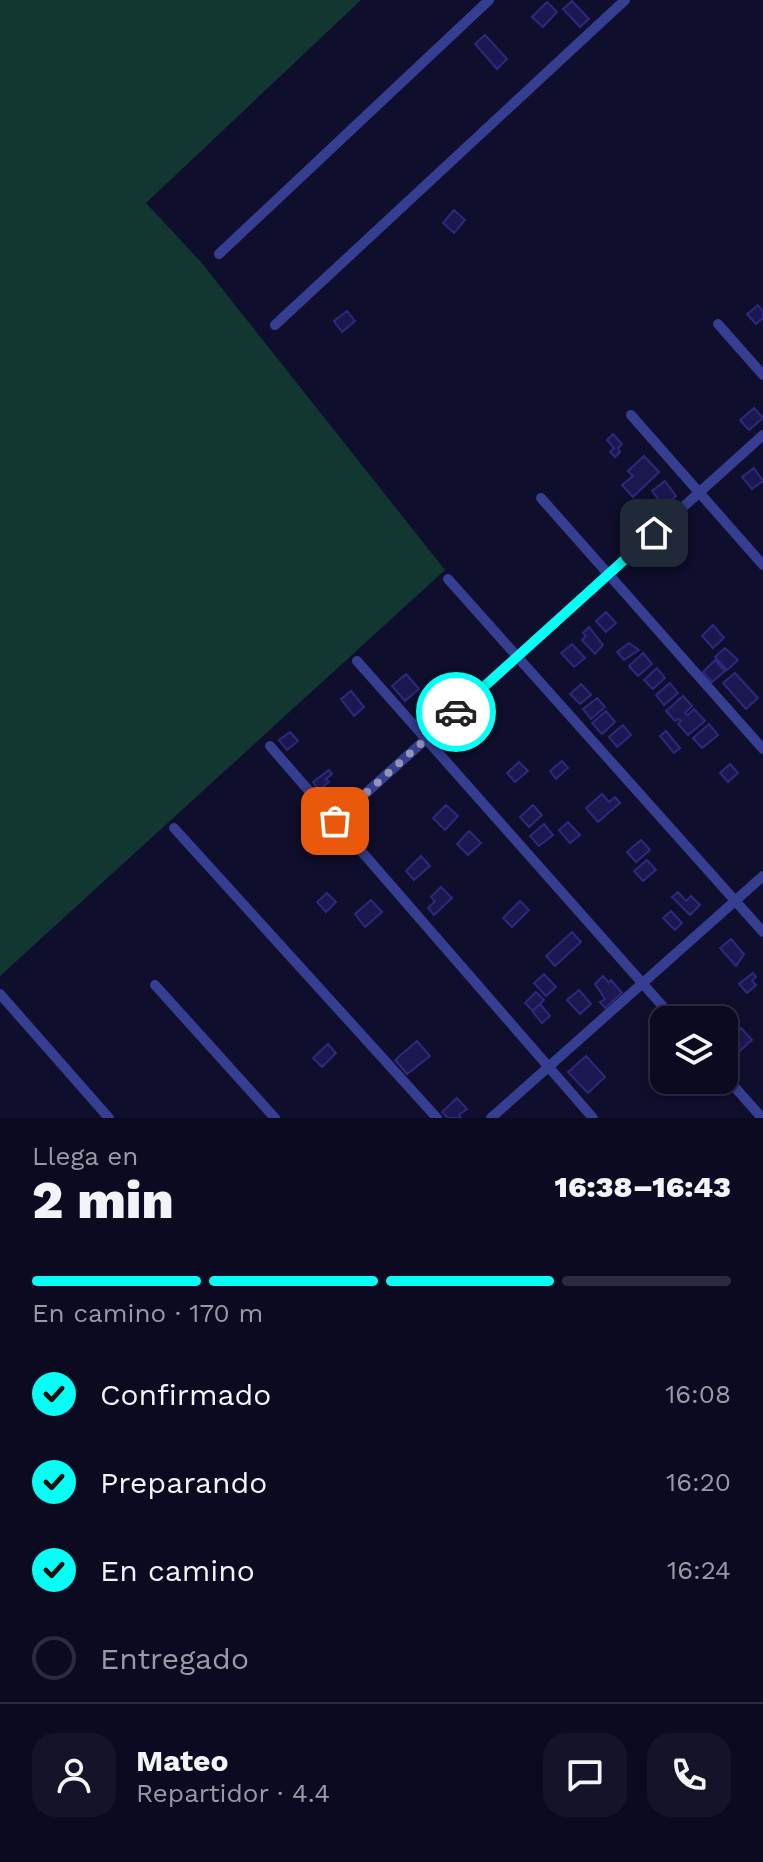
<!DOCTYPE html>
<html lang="es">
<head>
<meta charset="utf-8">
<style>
	body { margin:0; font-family:"Work Sans",sans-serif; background:#14132a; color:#f1f3f6; height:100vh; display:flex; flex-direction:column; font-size:30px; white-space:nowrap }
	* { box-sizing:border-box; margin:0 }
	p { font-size:26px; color:#9a9aa5 }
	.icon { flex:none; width:44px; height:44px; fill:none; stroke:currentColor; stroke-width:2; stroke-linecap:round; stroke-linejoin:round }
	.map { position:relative; height:1118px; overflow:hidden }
	.panel { display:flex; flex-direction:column; background:#0b0a21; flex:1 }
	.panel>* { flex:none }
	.tools { position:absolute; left:650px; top:1006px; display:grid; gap:16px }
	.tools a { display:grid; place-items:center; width:88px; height:88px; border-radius:16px; background:#0b0a21; box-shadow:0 4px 12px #0003,0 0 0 2px #2b2b3f; font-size:40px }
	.pin { position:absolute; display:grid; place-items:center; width:68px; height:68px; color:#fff; margin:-34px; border-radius:16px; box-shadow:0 4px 12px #0006 }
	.courier { position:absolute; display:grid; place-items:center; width:80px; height:80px; margin:-40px; border:6px solid #05fff4; border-radius:50%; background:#fff; color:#222; box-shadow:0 2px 10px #0007 }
	.overview em { font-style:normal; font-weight:800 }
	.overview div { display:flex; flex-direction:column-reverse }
	.overview { display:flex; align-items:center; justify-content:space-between; height:136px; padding:0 32px }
	h1 { font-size:52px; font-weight:800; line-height:60px }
	.bar { display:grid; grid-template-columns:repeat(4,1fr); gap:12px 8px; align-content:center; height:96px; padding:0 32px }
	.bar i { height:10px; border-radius:6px; background:#2b2b3f }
	.bar .current { background:#05fff4 }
	.bar p { grid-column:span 4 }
	.line { display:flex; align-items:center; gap:20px; padding:0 32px; border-top:2px solid #2b2b3f }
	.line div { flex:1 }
	.round { display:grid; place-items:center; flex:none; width:84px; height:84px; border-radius:24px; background:#14132a }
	ol { padding:0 32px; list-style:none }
	li { display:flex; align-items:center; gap:24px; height:88px }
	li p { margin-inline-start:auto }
	li .icon { padding:8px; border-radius:50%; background:#05fff4; color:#111; stroke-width:4 }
	li:last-child { color:#9a9aa5 }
	li i { width:44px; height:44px; border:4px solid #2b2b3f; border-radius:50% }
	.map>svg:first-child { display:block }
</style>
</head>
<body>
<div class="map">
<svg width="763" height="1118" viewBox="0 0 763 1118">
	<rect width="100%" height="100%" fill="#0f0e2c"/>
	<path fill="#113730" d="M0,0h361l-215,203 55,59 244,308 -445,406z"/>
	<path fill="#1c184f" stroke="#2d287d" stroke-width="2" d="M572,1l17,18 -9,8 -17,-18z
		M547,2l10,10 -14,15 -11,-10z
		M485,35l22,24 -10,10 -22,-25z
		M454,210l11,10 -11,13 -11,-10z
		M758,305l5,7v6l-7,6 -9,-10z
		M347,311l8,10 -13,11 -8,-11z
		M754,408l9,10 -14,12 -9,-10z
		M613,434l9,10 -4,4 2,4 -5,5 -5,-5 4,-4 -7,-8z
		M644,456l15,16 -26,25 -11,-12 11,-9 -5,-5z
		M754,468l9,13 -11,8 -10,-12z
		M665,481l11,15 -12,10 -12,-15z
		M606,612l10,11 -10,9 -10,-11z
		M713,625l11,13 -11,10 -11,-12z
		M589,627l14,18 -8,9 -13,-14 4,-4 -3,-3z
		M629,643l10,7 -15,10 -7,-8z
		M572,644l13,14 -11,9 -13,-14z
		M725,648l13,12 -11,10 -12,-13z
		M643,653l9,11 -14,12 -9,-10z
		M715,660l10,11 -13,11 -9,-10z
		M657,668l8,10 -12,11 -9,-9z
		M735,673l23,25 -12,11 -23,-26z
		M406,674l13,15 -14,12 -13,-15z
		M670,683l8,10 -14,12 -8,-10z
		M581,684l10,11 -11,9 -10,-10z
		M351,691l13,16 -10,9 -13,-17z
		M683,696l9,10 -7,7 3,2 6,-6 11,12 -17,14 -10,-11 3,-3 -3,-2 -3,2 -9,-10z
		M597,698l8,9 -14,12 -8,-10z
		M606,711l9,11 -13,12 -10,-11z
		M709,724l9,11 -16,13 -9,-10z
		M623,725l8,10 -14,12 -8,-10z
		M666,731l14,17 -6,5 -14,-17z
		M290,732l8,9 -11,9 -8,-10z
		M562,761l6,7 -12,11 -6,-8z
		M519,762l9,9 -13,11 -8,-9z
		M730,764l8,9 -10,9 -8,-9z
		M329,770l3,4 -6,5 3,3 -10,8 -6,-8z
		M602,794l7,8 6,-5 5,6 -22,19 -12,-14z
		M446,805l12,11 -13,14 -12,-12z
		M533,805l9,10 -13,12 -9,-10z
		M568,822l12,13 -10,8 -11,-13z
		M544,824l9,11 -14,11 -9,-10z
		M469,831l12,12 -13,12 -11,-11z
		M641,840l9,10 -14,12 -9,-10z
		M421,856l9,10 -16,14 -8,-9z
		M647,860l9,10 -13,11 -9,-10z
		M441,887l11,11 -18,17 -6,-7 7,-7 -4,-4z
		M678,892l8,9 5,-5 9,9 -10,10 -18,-18z
		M327,893l9,9 -10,10 -9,-10z
		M371,900l11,12 -17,15 -10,-13z
		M520,901l9,9 -17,17 -9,-9z
		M671,911l11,12 -7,7 -12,-12z
		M572,932l9,10 -26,24 -9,-10z
		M731,939l13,15 -8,12 -16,-18z
		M753,973l3,4 -4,4 4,4 -9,8 -8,-9z
		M544,974l12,13 -10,9 -12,-13z
		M603,976l6,7 2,-3 11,13 -17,15 -5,-6 5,-3 -10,-15z
		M579,990l12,14 -11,10 -13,-14z
		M536,992l8,8 -11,11 -8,-8z
		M540,1004l10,12 -8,7 -10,-12z
		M741,1028l11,12 -17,15 -11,-12z
		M417,1041l13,15 -23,18 -12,-14z
		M328,1044l8,9 -14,14 -9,-9z
		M586,1056l19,21 -17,16 -20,-21z
		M457,1098l10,11 -8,6 2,3h-13l-6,-6z"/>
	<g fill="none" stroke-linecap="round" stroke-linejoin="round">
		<path stroke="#353e90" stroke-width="10" d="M219,254l270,-254
			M718,324l45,51
			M275,325l350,-325
			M631,415l132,150
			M541,498l222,251
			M448,579l315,353
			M357,661l318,359
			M270,746l323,372
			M335,821l428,-386
			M174,828l263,290
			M155,985l120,133
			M0,994l109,124
			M724,1075l38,43
			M491,1118l272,-242"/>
	</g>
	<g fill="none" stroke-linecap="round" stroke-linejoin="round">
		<path stroke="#9293b5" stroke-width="8" stroke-dasharray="0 14.4" d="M335,821l121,-109"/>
		<path stroke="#05fff4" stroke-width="10" d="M456,712l198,-179"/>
	</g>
</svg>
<div class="tools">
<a><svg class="icon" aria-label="layers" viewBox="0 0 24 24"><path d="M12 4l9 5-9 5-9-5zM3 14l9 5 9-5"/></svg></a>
</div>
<div class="pin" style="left:335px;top:821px;background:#ea580c"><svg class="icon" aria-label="bag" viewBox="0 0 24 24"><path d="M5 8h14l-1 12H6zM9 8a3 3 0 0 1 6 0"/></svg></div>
<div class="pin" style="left:654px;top:533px;background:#1f2937"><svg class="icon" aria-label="home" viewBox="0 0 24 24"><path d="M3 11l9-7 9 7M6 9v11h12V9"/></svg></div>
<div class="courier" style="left:456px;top:712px"><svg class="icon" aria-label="car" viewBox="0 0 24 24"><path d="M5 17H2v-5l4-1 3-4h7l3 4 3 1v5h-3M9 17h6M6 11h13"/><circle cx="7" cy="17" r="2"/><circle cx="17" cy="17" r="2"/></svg></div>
</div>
<section class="panel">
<div class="overview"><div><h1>2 min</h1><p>Llega en</p></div><em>16:38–16:43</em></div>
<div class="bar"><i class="current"></i><i class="current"></i><i class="current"></i><i></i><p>En camino · 170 m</p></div>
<ol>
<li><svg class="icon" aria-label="check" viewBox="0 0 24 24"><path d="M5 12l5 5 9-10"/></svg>Confirmado<p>16:08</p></li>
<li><svg class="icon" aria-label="check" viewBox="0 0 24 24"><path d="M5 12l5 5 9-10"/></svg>Preparando<p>16:20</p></li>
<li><svg class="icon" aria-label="check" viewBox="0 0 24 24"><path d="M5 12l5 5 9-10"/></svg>En camino<p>16:24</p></li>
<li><i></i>Entregado</li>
</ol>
<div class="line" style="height:144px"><a class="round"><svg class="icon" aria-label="person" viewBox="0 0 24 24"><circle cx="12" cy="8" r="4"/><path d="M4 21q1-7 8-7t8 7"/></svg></a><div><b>Mateo</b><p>Repartidor · 4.4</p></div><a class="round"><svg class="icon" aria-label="chat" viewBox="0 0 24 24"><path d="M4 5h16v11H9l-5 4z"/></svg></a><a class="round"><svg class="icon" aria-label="phone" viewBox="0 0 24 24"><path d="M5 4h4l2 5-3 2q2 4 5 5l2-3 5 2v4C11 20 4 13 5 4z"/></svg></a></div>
</section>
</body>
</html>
